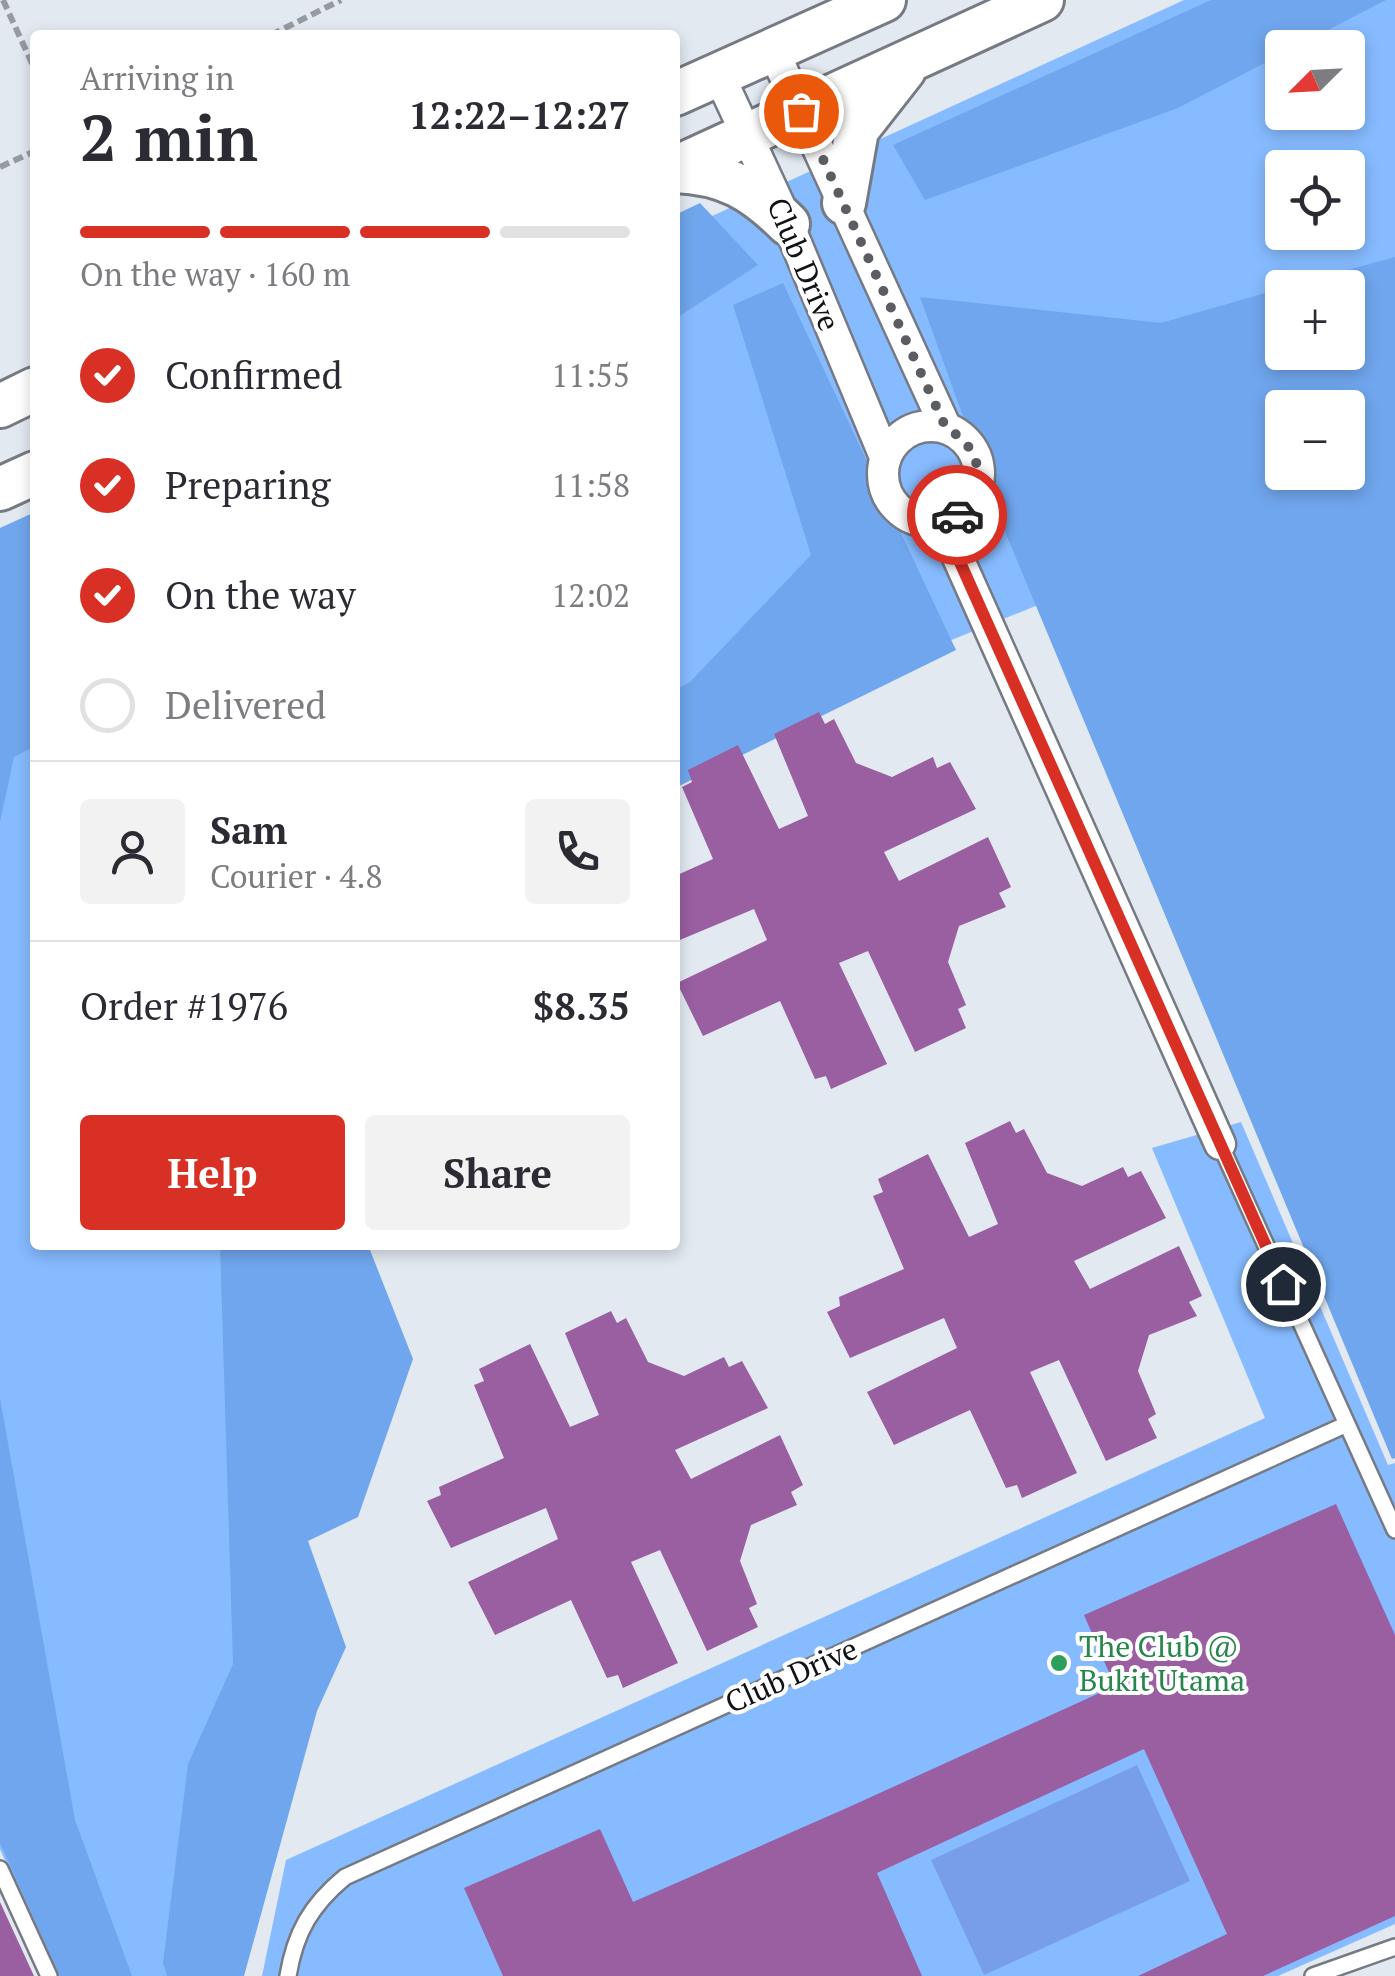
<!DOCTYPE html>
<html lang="en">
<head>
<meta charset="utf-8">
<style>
	body { margin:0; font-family:"PT Serif",serif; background:#f2f2f3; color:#2b2b33; height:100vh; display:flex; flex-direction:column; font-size:38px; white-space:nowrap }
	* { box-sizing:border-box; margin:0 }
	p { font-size:32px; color:#7c7c81 }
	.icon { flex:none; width:55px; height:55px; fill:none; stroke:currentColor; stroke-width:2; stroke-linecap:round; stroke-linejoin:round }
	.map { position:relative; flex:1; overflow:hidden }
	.sheet { position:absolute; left:30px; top:30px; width:650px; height:1220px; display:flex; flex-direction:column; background:#fff; border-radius:10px; box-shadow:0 5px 15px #0003 }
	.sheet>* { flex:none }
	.needle { width:65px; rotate:246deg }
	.buttons { position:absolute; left:1265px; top:30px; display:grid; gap:20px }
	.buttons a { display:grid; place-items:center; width:100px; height:100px; border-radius:10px; background:#fff; box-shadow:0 5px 15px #0003; font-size:50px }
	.pin { position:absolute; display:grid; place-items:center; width:85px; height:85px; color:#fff; margin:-42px; border:5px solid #fff; border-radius:50%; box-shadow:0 2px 10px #0007 }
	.courier { position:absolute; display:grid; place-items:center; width:100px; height:100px; margin:-50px; border:8px solid #d93025; border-radius:50%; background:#fff; color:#222; box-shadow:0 2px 12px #0007 }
	.summary em { font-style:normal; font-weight:800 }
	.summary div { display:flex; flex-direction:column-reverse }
	.summary { display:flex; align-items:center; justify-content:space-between; height:170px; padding:0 50px }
	h1 { font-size:65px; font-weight:800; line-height:75px }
	.bar { display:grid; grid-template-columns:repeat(4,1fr); gap:15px 10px; align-content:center; height:120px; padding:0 50px }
	.bar i { height:12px; border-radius:8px; background:#e1e1e2 }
	.bar .active { background:#d93025 }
	.bar p { grid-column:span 4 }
	.line { display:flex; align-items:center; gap:25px; padding:0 50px; border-top:2px solid #e1e1e2 }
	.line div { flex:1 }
	.round { display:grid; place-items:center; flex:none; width:105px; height:105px; border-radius:10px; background:#f2f2f3 }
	ol { padding:0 50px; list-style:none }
	li { display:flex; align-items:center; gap:30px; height:110px }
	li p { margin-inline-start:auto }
	li .icon { padding:10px; border-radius:50%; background:#d93025; color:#fff; stroke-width:4 }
	li:last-child { color:#7c7c81 }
	li i { width:55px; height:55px; border:5px solid #e1e1e2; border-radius:50% }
	.button { display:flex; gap:20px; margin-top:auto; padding:20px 50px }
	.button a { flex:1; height:115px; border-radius:10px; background:#d93025; color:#fff; font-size:40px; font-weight:800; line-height:115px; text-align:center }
	.button a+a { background:#f2f2f3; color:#2b2b33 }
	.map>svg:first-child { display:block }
</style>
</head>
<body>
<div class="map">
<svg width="1395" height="1976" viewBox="0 0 1395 1976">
	<rect width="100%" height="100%" fill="#e2e9f1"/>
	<path fill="#86bbff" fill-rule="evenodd" d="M1184,0h211v1433l-357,-828 -363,147v-519zM1282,48h66v64h-66zM1282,168h66v64h-66zM1282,288h66v64h-66zM1282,408h66v64h-66z
		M35,527v718h256l-71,731h-164l-56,-127v-1306z
		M1241,1122l147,343 7,-2v461l-117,52h-1016l24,-116 979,-442 -113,-270z"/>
	<path fill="#70a6ed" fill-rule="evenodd" d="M1211,0h175l-91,47 -13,1v6l-104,54 -253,92 -32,-55z
		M700,203l58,62 -83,54v-104z
		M1395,257v1201l-3,1 -391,-937 -81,-225 241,26 121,-35v64h66v-64l-62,-1zM1282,408h66v64h-66z
		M783,283l173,367 -281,138v-98l15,-8 121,-127 -78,-250z
		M35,512v234l-21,11 -14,65v-294z
		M220,1245h148l45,114 -55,158 -50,24 38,106 -29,64 -73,265h-77l-4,-13 25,-199 45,-100z
		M0,1398l75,422 57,156h-72l-60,-133z"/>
	<path fill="#799ee9" d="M1137,1765l53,116 -206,94 -53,-115z"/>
	<path fill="#995fa1" d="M819,712l6,12 9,-5 22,44 36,14 41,-20 4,11 13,-6 26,47 -92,43 15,29 89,-44 23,50 -12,6 7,14 -47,19 -11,36 18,43 -8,4 8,19 -51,24 -47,-101 -29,12 48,101 -56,25 -5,-13 -11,3 -35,-78 -77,35 -26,-53 90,-43 -13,-31 -79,33v-66l38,-17 -31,-72 10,-5 -4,-12 50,-25 41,84 29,-13 -34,-82z
		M1010,1121l6,12 8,-4 23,44 35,13 41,-19 5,10 13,-6 25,47 -92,43 16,28 89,-43 23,50 -13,6 8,14 -48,19 -11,36 18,43 -8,5 9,19 -51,23 -47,-101 -29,12 47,101 -55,25 -5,-13 -11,3 -36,-78 -76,35 -27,-53 90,-44 -13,-30 -94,40 -23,-46 13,-6 -1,-9 65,-28 -31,-73 10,-4 -5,-13 50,-25 41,83 29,-13 -33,-81z
		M611,1311l6,12 9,-5 22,44 36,14 40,-19 5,10 13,-6 26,47 -93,42 16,29 89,-44 23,50 -12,7 6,13 -46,20 -11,36 17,43 -8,4 9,19 -51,24 -47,-101 -29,12 47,101 -55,25 -5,-13 -11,3 -36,-78 -76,35 -27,-53 90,-43 -12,-31 -95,40 -24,-47 14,-6 -2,-8 65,-29 -30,-73 10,-4 -5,-12 51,-25 40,83 29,-12 -34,-82z
		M1336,1504l59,131v281l-132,60h-125l89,-42 -83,-185 -267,124 45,103h-419l-39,-88 136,-59 33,73 216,-95 266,-121 -31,-71z
		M0,1902l34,74h-34z"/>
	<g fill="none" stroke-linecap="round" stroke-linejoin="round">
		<defs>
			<path id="lane" d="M1220,1144l175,386
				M0,1869l49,107
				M288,1976c7,-43 23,-71 57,-99l1000,-452
				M1313,1976l82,-29"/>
			<path id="street" d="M773,50l173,378
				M718,73l70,151 97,233
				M883 474a48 48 0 1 1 96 0a48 48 0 1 1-96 0Z
				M942,522l278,622"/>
			<path id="secondary" d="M675,94l209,-94
				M675,168l367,-168
				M675,171c50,2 78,18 113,53
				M844,203l13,-73 47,-60
				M0,406l35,-17
				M0,489l35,-16"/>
		</defs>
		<use href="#lane" stroke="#767b83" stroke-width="20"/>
		<use href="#street" stroke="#767b83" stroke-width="35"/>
		<use href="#secondary" stroke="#767b83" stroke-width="48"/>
		<path stroke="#969ba1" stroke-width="6" stroke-dasharray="10 5" stroke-linecap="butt" d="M3,0l32,70
			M271,35l70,-35
			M0,167l35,-16"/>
		<use href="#lane" stroke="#fff" stroke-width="15"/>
		<use href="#street" stroke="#fff" stroke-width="30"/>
		<use href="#secondary" stroke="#fff" stroke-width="42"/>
	</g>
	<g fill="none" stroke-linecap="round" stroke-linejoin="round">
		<path stroke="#5a5d62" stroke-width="10" stroke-dasharray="0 18" d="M801,111l145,317c37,20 43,59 11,87"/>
		<path stroke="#d93025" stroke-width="12" d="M957,515l-15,7 341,762"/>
	</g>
	<circle fill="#2e9e5b" stroke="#fff" stroke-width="4" cx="1059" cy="1663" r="10"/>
	<g text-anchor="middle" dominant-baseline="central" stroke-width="8" stroke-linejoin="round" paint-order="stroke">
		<g font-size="30" fill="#101215" stroke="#fff">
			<text transform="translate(804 264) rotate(67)">Club Drive</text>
			<text transform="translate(791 1675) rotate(-24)">Club Drive</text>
		</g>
		<g font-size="30" fill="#27864d" stroke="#fff" text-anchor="start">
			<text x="1079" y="1646">The Club @<tspan x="1079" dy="34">Bukit Utama</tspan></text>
		</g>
	</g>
</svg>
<div class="buttons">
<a><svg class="needle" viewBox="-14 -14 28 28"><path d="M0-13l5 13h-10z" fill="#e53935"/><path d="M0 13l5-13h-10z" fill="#7c7c81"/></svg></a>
<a><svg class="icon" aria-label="locate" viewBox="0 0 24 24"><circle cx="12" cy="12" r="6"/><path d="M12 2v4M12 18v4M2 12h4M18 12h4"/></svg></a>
<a>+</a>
<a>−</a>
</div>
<div class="pin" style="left:801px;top:111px;background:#ea580c"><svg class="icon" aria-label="bag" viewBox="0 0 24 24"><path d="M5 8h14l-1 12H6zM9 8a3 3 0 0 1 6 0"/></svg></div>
<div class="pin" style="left:1283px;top:1284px;background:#1f2937"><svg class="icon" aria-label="home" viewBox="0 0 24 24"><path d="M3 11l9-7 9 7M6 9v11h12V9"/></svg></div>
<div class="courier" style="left:957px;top:515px"><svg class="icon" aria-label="car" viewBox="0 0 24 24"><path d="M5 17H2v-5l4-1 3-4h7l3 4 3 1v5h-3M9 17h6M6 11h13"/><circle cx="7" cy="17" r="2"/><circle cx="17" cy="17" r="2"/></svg></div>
<section class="sheet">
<div class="summary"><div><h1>2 min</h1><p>Arriving in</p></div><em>12:22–12:27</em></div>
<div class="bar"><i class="active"></i><i class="active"></i><i class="active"></i><i></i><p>On the way · 160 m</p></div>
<ol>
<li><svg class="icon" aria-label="check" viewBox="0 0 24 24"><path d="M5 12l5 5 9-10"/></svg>Confirmed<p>11:55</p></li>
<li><svg class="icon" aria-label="check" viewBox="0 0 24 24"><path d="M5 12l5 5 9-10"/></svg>Preparing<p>11:58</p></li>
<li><svg class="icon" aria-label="check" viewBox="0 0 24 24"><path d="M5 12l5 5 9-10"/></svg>On the way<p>12:02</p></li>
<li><i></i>Delivered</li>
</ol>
<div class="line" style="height:180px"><a class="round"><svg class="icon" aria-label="person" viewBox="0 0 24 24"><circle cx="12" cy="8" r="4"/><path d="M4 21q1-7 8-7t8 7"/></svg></a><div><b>Sam</b><p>Courier · 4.8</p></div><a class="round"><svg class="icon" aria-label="phone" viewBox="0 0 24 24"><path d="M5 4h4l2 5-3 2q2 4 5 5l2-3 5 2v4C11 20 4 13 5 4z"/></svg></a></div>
<div class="line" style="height:130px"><div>Order #1976</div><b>$8.35</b></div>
<div class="button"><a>Help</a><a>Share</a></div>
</section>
</div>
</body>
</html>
